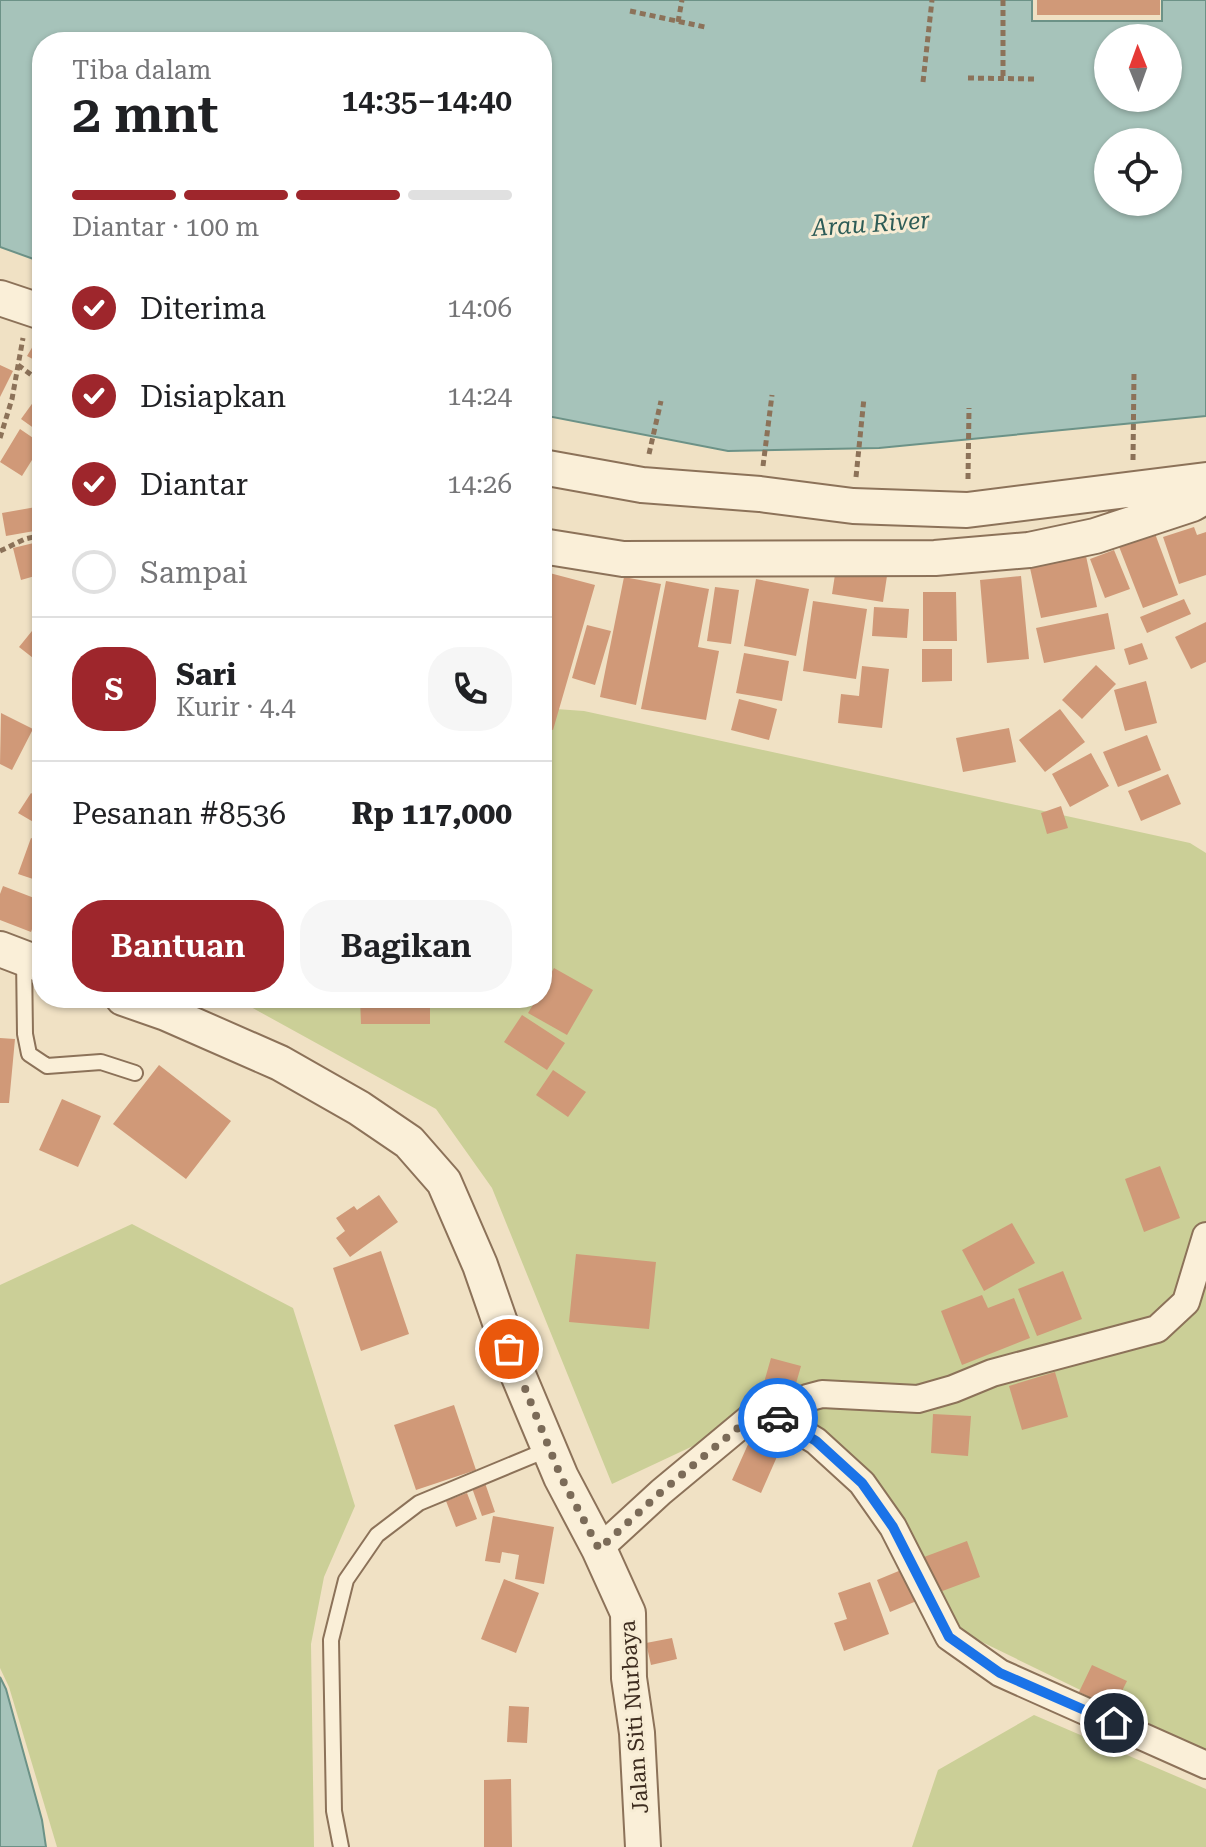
<!DOCTYPE html>
<html lang="id">
<head>
<meta charset="utf-8">
<style>
	body { margin:0; font-family:"Roboto Serif",serif; background:#f6f6f6; color:#202124; height:100vh; display:flex; flex-direction:column; font-size:30px; white-space:nowrap }
	* { box-sizing:border-box; margin:0 }
	p { font-size:26px; color:#757577 }
	.icon { flex:none; width:44px; height:44px; fill:none; stroke:currentColor; stroke-width:2; stroke-linecap:round; stroke-linejoin:round }
	.map { position:relative; flex:1; overflow:hidden }
	.side { position:absolute; left:32px; top:32px; width:520px; height:976px; display:flex; flex-direction:column; background:#fff; border-radius:32px; box-shadow:0 2px 6px #0004 }
	.side>* { flex:none }
	.needle { width:52px; rotate:359deg }
	.tools { position:absolute; left:1094px; top:24px; display:grid; gap:16px }
	.tools a { display:grid; place-items:center; width:88px; height:88px; border-radius:50%; background:#fff; box-shadow:0 2px 6px #0004; font-size:40px }
	.pin { position:absolute; display:grid; place-items:center; width:68px; height:68px; color:#fff; margin:-34px; border:4px solid #fff; border-radius:50%; box-shadow:0 2px 8px #0007 }
	.courier { position:absolute; display:grid; place-items:center; width:80px; height:80px; margin:-40px; border:6px solid #1a73e8; border-radius:50%; background:#fff; color:#222; box-shadow:0 2px 10px #0007 }
	.head em { font-style:normal; font-weight:600 }
	.head div { display:flex; flex-direction:column-reverse }
	.head { display:flex; align-items:center; justify-content:space-between; height:136px; padding:0 40px }
	h1 { font-size:52px; font-weight:600; line-height:60px }
	.bar { display:grid; grid-template-columns:repeat(4,1fr); gap:12px 8px; align-content:center; height:96px; padding:0 40px }
	.bar i { height:10px; border-radius:6px; background:#e0e0e0 }
	.bar .current { background:#9e262c }
	.bar p { grid-column:span 4 }
	.line { display:flex; align-items:center; gap:20px; padding:0 40px; border-top:2px solid #e0e0e0 }
	.line div { flex:1 }
	.round { display:grid; place-items:center; flex:none; width:84px; height:84px; border-radius:32px; background:#f6f6f6 }
	ol { padding:0 40px; list-style:none }
	li { display:flex; align-items:center; gap:24px; height:88px }
	li p { margin-inline-start:auto }
	li .icon { padding:8px; border-radius:50%; background:#9e262c; color:#fff; stroke-width:4 }
	li:last-child { color:#757577 }
	li i { width:44px; height:44px; border:4px solid #e0e0e0; border-radius:50% }
	.button { display:flex; gap:16px; margin-top:auto; padding:16px 40px }
	.button a { flex:1; height:92px; border-radius:32px; background:#9e262c; color:#fff; font-size:32px; font-weight:600; line-height:92px; text-align:center }
	.button a+a { background:#f6f6f6; color:#202124 }
	.map>svg:first-child { display:block }
</style>
</head>
<body>
<div class="map">
<svg width="1206" height="1847" viewBox="0 0 1206 1847">
	<rect width="100%" height="100%" fill="#f0e1c4"/>
	<path fill="#cbcf97" d="M542,708l42,3 606,132 16,10v898l-253,-123 -84,-152 -95,-68 -162,76 -120,-296 -56,-79 -187,-103 4,-8h289z
		M132,1224l161,84 62,198 -31,71 -13,67 3,203h-257l-48,-160 -9,-19v-383z
		M1034,1715l172,74v58h-294l26,-77z"/>
	<path fill="#a6c3ba" stroke="#6c9287" stroke-width="2" fill-rule="evenodd" d="M0,0h1032v21h130v-21h44v416l-327,32 -151,3 -186,-36v-373h-500v220l-42,-15zM1108,38h60v60h-60zM1108,142h60v60h-60z
		M0,1677l6,12 36,131 4,27h-46z"/>
	<path fill="#d09978" d="M1037,0h123v15h-123z
		M42,331v33l-15,-8z
		M0,365l13,6 -13,26z
		M42,390v44l-21,-15z
		M20,429l22,15 -20,32 -22,-14z
		M36,507l4,23 -34,6 -4,-23z
		M1194,527l3,8 9,-3v43l-27,9 -16,-47z
		M1154,531l24,64 -35,13 -25,-64z
		M42,541v33l-21,6 -8,-32z
		M1114,550l16,39 -25,9 -15,-39z
		M1086,556l11,51 -56,11 -11,-50z
		M836,568l51,8 -4,26 -51,-8z
		M542,571l53,14 -42,145 -11,-3z
		M1021,576l8,83 -42,4 -7,-83z
		M624,577l37,7 -25,121 -36,-8z
		M756,579l53,10 -13,67 -52,-10z
		M666,581l43,8 -11,58 21,4 -13,69 -65,-11z
		M715,587l24,3 -8,54 -24,-3z
		M923,592h33l1,49h-34z
		M1184,599l7,15 -44,19 -7,-16z
		M813,601l54,8 -11,70 -53,-8z
		M874,607l35,2 -2,29 -35,-2z
		M1108,613l7,36 -71,14 -8,-35z
		M1206,622v40l-15,7 -16,-32z
		M587,625l24,6 -16,54 -23,-7z
		M36,626l6,5v34l-23,-18z
		M1142,643l6,16 -19,6 -5,-16z
		M922,649h30v32l-30,1z
		M744,653l45,8 -7,40 -46,-8z
		M1096,665l20,19 -34,35 -20,-19z
		M862,666l27,3 -7,59 -44,-5 3,-29 18,2z
		M1146,681l11,42 -32,8 -11,-41z
		M739,699l38,10 -8,31 -38,-10z
		M1060,709l25,33 -40,30 -26,-32z
		M1,713l32,16 -21,41 -12,-6z
		M1009,728l7,34 -53,10 -7,-34z
		M1147,735l14,35 -43,17 -15,-35z
		M1091,753l18,33 -39,21 -18,-33z
		M1168,774l13,30 -40,17 -13,-30z
		M31,793l11,7v27l-24,-14z
		M1061,806l7,22 -21,6 -6,-21z
		M31,838l11,4v40l-24,-8z
		M3,886l39,15 -11,31 -31,-12v-26z
		M554,968l39,22 -26,45 -39,-22 9,-15h5v-9z
		M360,998h70v26h-69z
		M522,1015l43,28 -18,27 -43,-28z
		M0,1038l15,1 -6,64h-9z
		M159,1065l72,56 -45,58 -73,-55z
		M553,1070l33,22 -18,25 -32,-22z
		M62,1099l39,17 -23,51 -39,-17z
		M1160,1166l20,52 -36,14 -19,-53z
		M379,1195l19,27 -48,35 -14,-19 9,-7 -9,-13 18,-12 3,4z
		M1012,1223l23,40 -51,28 -22,-41z
		M381,1251l28,83 -48,17 -28,-83z
		M576,1254l80,8 -7,67 -80,-7z
		M1063,1271l19,48 -45,17 -19,-47z
		M982,1295l6,13 26,-10 16,40 -68,27 -21,-54z
		M771,1358l30,8 -10,35 -30,-8z
		M1055,1372l13,45 -46,13 -13,-44z
		M454,1405l22,65 -60,20 -22,-65z
		M933,1414l38,2 -3,40 -37,-3z
		M754,1431l29,12 -22,50 -29,-13z
		M485,1483l10,29 -13,4 -10,-28z
		M467,1493l10,26 -21,8 -10,-26z
		M493,1516l61,11 -10,57 -29,-5 4,-24 -17,-3 -2,11 -15,-2z
		M967,1541l13,36 -43,16 -13,-36z
		M906,1568l13,32 -29,12 -13,-32z
		M504,1579l35,14 -23,60 -35,-14z
		M870,1582l19,52 -45,17 -10,-28 13,-4 -9,-26z
		M672,1638l5,21 -26,6 -5,-22z
		M1092,1665l35,16 -14,28 -34,-17z
		M509,1706l20,1 -2,36 -20,-1z
		M511,1779l1,68h-28v-67z"/>
	<g fill="none" stroke-linecap="round" stroke-linejoin="round">
		<defs>
			<path id="service" d="M24,958l1,76 4,20 18,12 54,-4 34,11
				M341,1847l-7,-36 -3,-171 15,-60 31,-45 42,-32 130,-54"/>
			<path id="minor" d="M783,1421l24,-23 15,-4 96,5 35,-10 39,-16 165,-44 29,-27 20,-66
				M599,1549l62,-57 101,-84 54,33 46,42 31,44 56,110 51,36 206,92"/>
			<path id="tertiary" d="M0,298l42,14
				M542,467l100,18 118,9 93,12 114,4 239,-30
				M542,546l81,13 312,-1 94,-8 66,-14 97,-32 14,-8
				M0,949l42,16
				M123,998l43,15 114,50 79,45 50,34 35,40 36,83 39,112 42,100 38,72 29,64 1,65 8,55 6,114"/>
		</defs>
		<use href="#service" stroke="#8c7259" stroke-width="18"/>
		<use href="#minor" stroke="#8c7259" stroke-width="30"/>
		<use href="#tertiary" stroke="#8c7259" stroke-width="38"/>
		<path stroke="#8c7259" stroke-width="5" stroke-dasharray="6 4" stroke-linecap="butt" d="M1003,0v79
			M630,11l75,16
			M678,22l4,-22
			M968,78l66,1
			M923,82l9,-82
			M18,365l24,18
			M0,438l12,-39 11,-61
			M649,454l12,-53
			M1133,460l1,-87
			M763,466l9,-71
			M856,477l8,-79
			M968,479l1,-71
			M0,551l25,-12 17,-4"/>
		<use href="#service" stroke="#faefd8" stroke-width="14"/>
		<use href="#minor" stroke="#faefd8" stroke-width="26"/>
		<use href="#tertiary" stroke="#faefd8" stroke-width="34"/>
	</g>
	<g fill="none" stroke-linecap="round" stroke-linejoin="round">
		<path stroke="#7b6b58" stroke-width="8" stroke-dasharray="0 14.4" d="M509,1349l52,128 38,72 62,-57 101,-84 16,10"/>
		<path stroke="#1a73e8" stroke-width="10" d="M778,1418l38,23 46,42 31,44 56,110 51,36 114,50"/>
	</g>
	<g text-anchor="middle" dominant-baseline="central" stroke-width="6" stroke-linejoin="round" paint-order="stroke">
		<g font-size="22" fill="#3c2b1e" stroke="#f7ecd4">
			<text transform="translate(634 1717) rotate(-94)">Jalan Siti Nurbaya</text>
		</g>
		<g font-size="24" font-style="italic" fill="#2d5c57" stroke="#f7ecd4">
			<text transform="translate(871 224) rotate(-4)">Arau River</text>
		</g>
	</g>
</svg>
<div class="tools">
<a><svg class="needle" viewBox="-14 -14 28 28"><path d="M0-13l5 13h-10z" fill="#e53935"/><path d="M0 13l5-13h-10z" fill="#757577"/></svg></a>
<a><svg class="icon" aria-label="locate" viewBox="0 0 24 24"><circle cx="12" cy="12" r="6"/><path d="M12 2v4M12 18v4M2 12h4M18 12h4"/></svg></a>
</div>
<div class="pin" style="left:509px;top:1349px;background:#ea580c"><svg class="icon" aria-label="bag" viewBox="0 0 24 24"><path d="M5 8h14l-1 12H6zM9 8a3 3 0 0 1 6 0"/></svg></div>
<div class="pin" style="left:1114px;top:1723px;background:#1f2937"><svg class="icon" aria-label="home" viewBox="0 0 24 24"><path d="M3 11l9-7 9 7M6 9v11h12V9"/></svg></div>
<div class="courier" style="left:778px;top:1418px"><svg class="icon" aria-label="car" viewBox="0 0 24 24"><path d="M5 17H2v-5l4-1 3-4h7l3 4 3 1v5h-3M9 17h6M6 11h13"/><circle cx="7" cy="17" r="2"/><circle cx="17" cy="17" r="2"/></svg></div>
<section class="side">
<div class="head"><div><h1>2 mnt</h1><p>Tiba dalam</p></div><em>14:35–14:40</em></div>
<div class="bar"><i class="current"></i><i class="current"></i><i class="current"></i><i></i><p>Diantar · 100 m</p></div>
<ol>
<li><svg class="icon" aria-label="check" viewBox="0 0 24 24"><path d="M5 12l5 5 9-10"/></svg>Diterima<p>14:06</p></li>
<li><svg class="icon" aria-label="check" viewBox="0 0 24 24"><path d="M5 12l5 5 9-10"/></svg>Disiapkan<p>14:24</p></li>
<li><svg class="icon" aria-label="check" viewBox="0 0 24 24"><path d="M5 12l5 5 9-10"/></svg>Diantar<p>14:26</p></li>
<li><i></i>Sampai</li>
</ol>
<div class="line" style="height:144px"><b class="round" style="background:#9e262c;color:#fff">S</b><div><b>Sari</b><p>Kurir · 4.4</p></div><a class="round"><svg class="icon" aria-label="phone" viewBox="0 0 24 24"><path d="M5 4h4l2 5-3 2q2 4 5 5l2-3 5 2v4C11 20 4 13 5 4z"/></svg></a></div>
<div class="line" style="height:104px"><div>Pesanan #8536</div><b>Rp 117,000</b></div>
<div class="button"><a>Bantuan</a><a>Bagikan</a></div>
</section>
</div>
</body>
</html>
